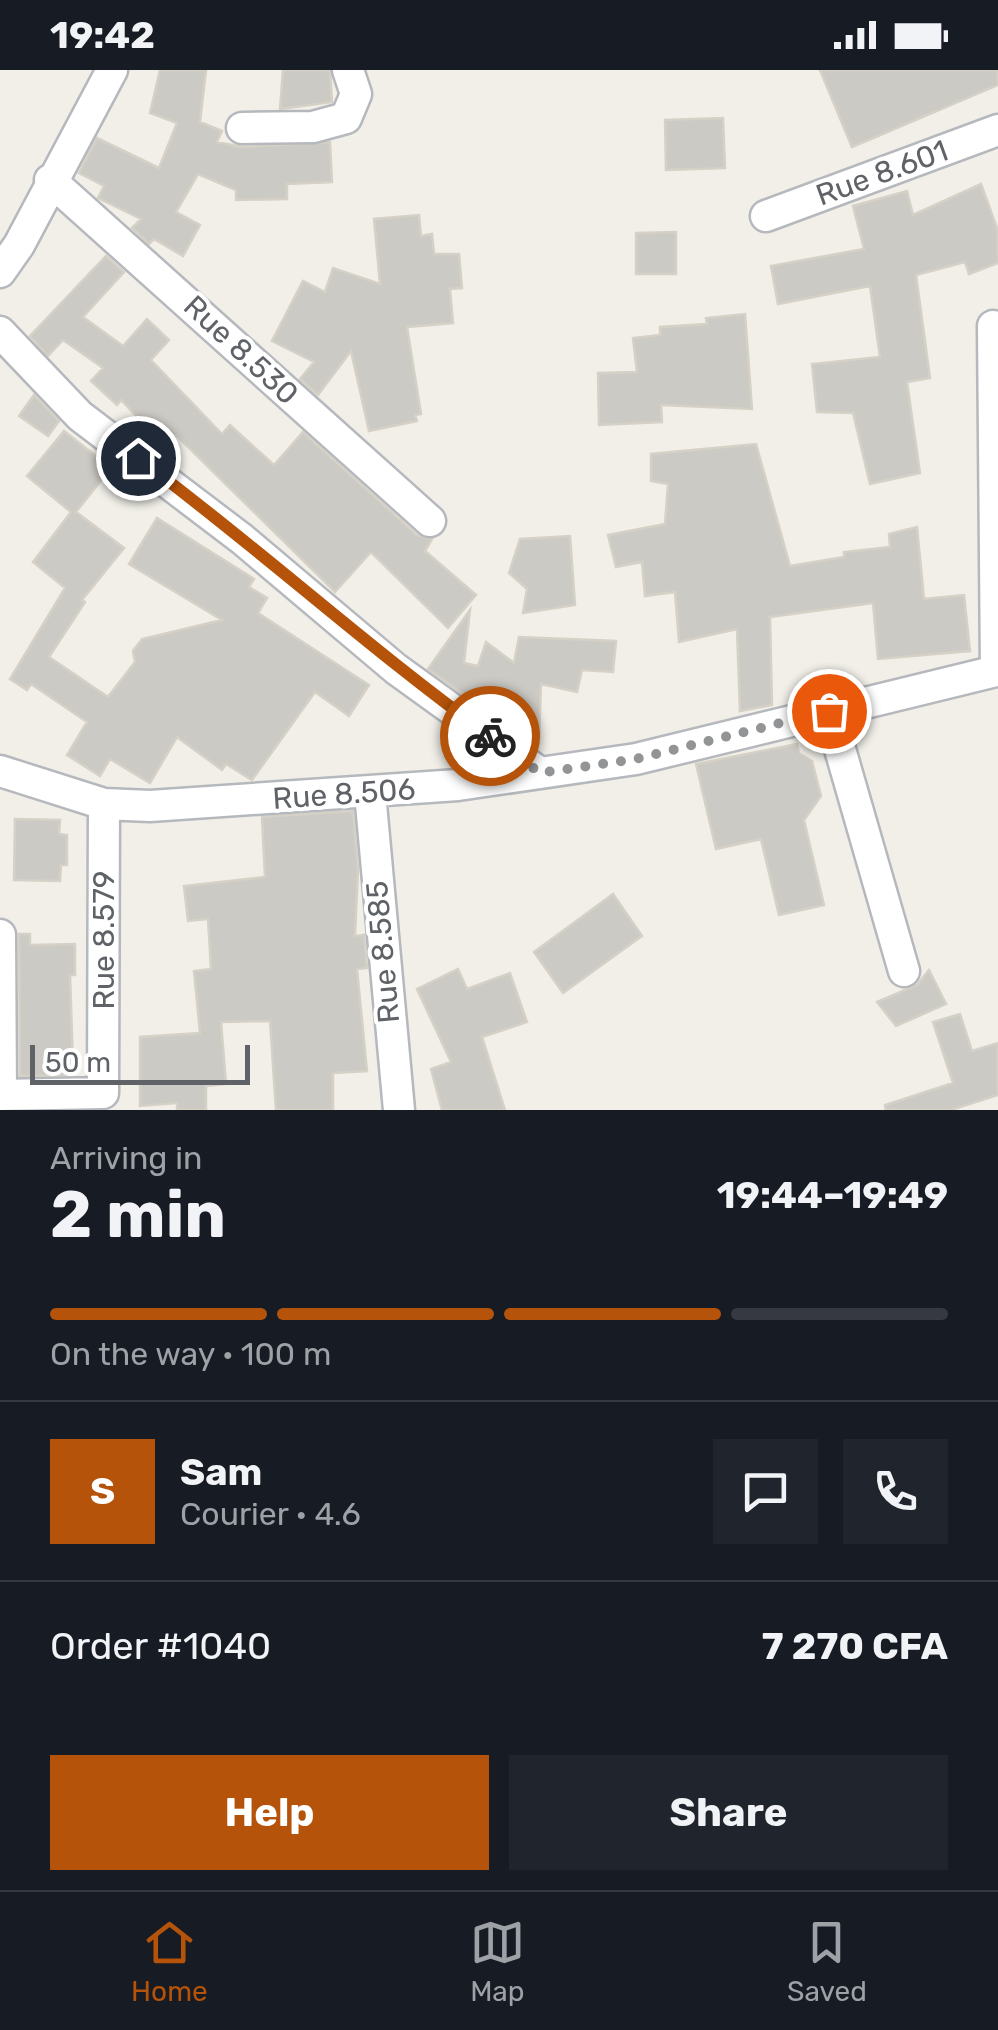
<!DOCTYPE html>
<html lang="en">
<head>
<meta charset="utf-8">
<style>
	body { margin:0; font-family:Rubik,sans-serif; background:#20242c; color:#f1f3f6; height:100vh; display:flex; flex-direction:column; font-size:38px; white-space:nowrap }
	* { box-sizing:border-box; margin:0 }
	p { font-size:32px; color:#9ea1a6 }
	.icon { flex:none; width:55px; height:55px; fill:none; stroke:currentColor; stroke-width:2; stroke-linecap:round; stroke-linejoin:round }
	.map { position:relative; height:1040px; overflow:hidden }
	.details { display:flex; flex-direction:column; background:#171b24; flex:1 }
	.details>* { flex:none }
	.scale { position:absolute; left:30px; bottom:25px; width:220px; box-sizing:border-box; padding-left:10px; border:5px solid #5f6368; border-top:0; font-size:28px; line-height:35px; white-space:nowrap; color:#5f6368; -webkit-text-stroke:8px #fff; paint-order:stroke }
	.pin { position:absolute; display:grid; place-items:center; width:85px; height:85px; color:#fff; margin:-42px; border:5px solid #fff; border-radius:50%; box-shadow:0 2px 10px #0007 }
	.courier { position:absolute; display:grid; place-items:center; width:100px; height:100px; margin:-50px; border:8px solid #b45309; border-radius:50%; background:#fff; color:#222; box-shadow:0 2px 12px #0007 }
	.summary em { font-style:normal; font-weight:700 }
	.summary div { display:flex; flex-direction:column-reverse }
	.summary { display:flex; align-items:center; justify-content:space-between; height:170px; padding:0 50px }
	h1 { font-size:65px; font-weight:700; line-height:75px }
	.bar { display:grid; grid-template-columns:repeat(4,1fr); gap:15px 10px; align-content:center; height:120px; padding:0 50px }
	.bar i { height:12px; border-radius:8px; background:#363941 }
	.bar .selected { background:#b45309 }
	.bar p { grid-column:span 4 }
	.line { display:flex; align-items:center; gap:25px; padding:0 50px; border-top:2px solid #363941 }
	.line div { flex:1 }
	.round { display:grid; place-items:center; flex:none; width:105px; height:105px; border-radius:0px; background:#20242c }
	.action { display:flex; gap:20px; margin-top:auto; padding:20px 50px }
	.action a { flex:1; height:115px; border-radius:0px; background:#b45309; color:#fff; font-size:40px; font-weight:700; line-height:115px; text-align:center }
	.action a+a { background:#20242c; color:#f1f3f6 }
	.status { display:flex; justify-content:space-between; align-items:center; height:70px; padding:0 50px; background:#171b24; direction:ltr }
	.status svg { height:28px; fill:currentColor }
	.tab-bar { display:flex; justify-content:space-around; align-items:center; height:140px; border-top:2px solid #363941; background:#171b24; font-size:28px; color:#9ea1a6 }
	.tab-bar a { display:grid; justify-items:center; gap:5px }
	.tab-bar .selected { color:#b45309 }
	.map>svg:first-child { display:block }
</style>
</head>
<body>
<div class="status"><b>19:42</b><svg viewBox="0 0 49 12"><path d="M0 12V9h3v3zM5 12V6h3v6zM10 12V3h3v9zM15 12V0h3v12zM26 1h20v11H26zM47 4h2v5h-2z"/></svg></div>
<div class="map">
<svg width="998" height="1040" viewBox="0 0 998 1040">
	<rect width="100%" height="100%" fill="#f1efe8"/>
	<path fill="#cccac5" stroke="#d6d1c6" stroke-width="2.5" d="M160,0h46l-6,52 22,9 -5,11 25,5 88,-5 2,40 -45,2v15l-51,1v-10l-38,-16 -22,38 24,13 -17,31 -29,-17 -5,5 -17,-16 9,-9 -43,-21 6,-12 -25,-13 18,-35 62,30 18,-45 -27,-10z
		M283,0h47l2,32 -52,7z
		M820,0h178v15l-146,62z
		M723,48l2,50 -59,2 -1,-50z
		M981,114l17,47v32l-29,11 -4,-12 -49,13 14,103 -23,4 13,91 -50,11 -17,-71 -36,-1 -5,-48 68,-7 -10,-71 -92,18 -7,-38 93,-17 -11,-43 54,-15 6,24z
		M419,145l2,21 11,-2 2,20h25l3,34 -12,1 3,34 -46,4 14,87 -6,1 2,6 -48,10 -18,-80 -33,44 -18,-16 14,-17 -42,-21 31,-60 22,11 8,-24 47,16 -6,-65z
		M676,162v42h-40v-41z
		M106,186l18,16 -41,45 40,29 24,-27 22,21 -18,20 71,74 8,-9 44,40 29,-33 114,103 15,4 -7,12 51,44 -28,33 -77,-76 -36,40 -159,-157 -11,11 -44,-46 -4,5 -26,-24 12,-13 -40,-28 -15,16 -18,-20z
		M745,244l7,95 -91,-4 1,17 -63,3 -1,-52 39,-1 -4,-34 27,-3v-8l47,-3 -1,-6z
		M34,325l25,26 -11,15 -29,-20z
		M64,361l47,37 -35,44 48,36 -42,52 3,2 -36,55 59,40 27,-35 -2,-11 9,-12 80,-19 -93,-56 28,-46 97,61 -5,8 18,11 -9,15 111,72 -20,31 -34,-24 -63,88 -26,-16 -4,6 -45,-33 -27,46 -40,-24 -10,17 -33,-21 20,-33 -56,-38 -4,6 -17,-11 55,-91 -32,-26 38,-50 -44,-36z
		M756,374l34,122 54,-9v-5l46,-5 -1,-13 28,-7 7,72 40,-4 6,56 -92,8 -5,-56 -103,14 2,88 -32,6 -3,-82 -58,13 -4,-50 -30,4 -3,-34 -26,5 -8,-32 57,-11 3,-40 -17,-3v-27z
		M570,466l5,69 -52,8 4,-24 -18,-16 11,-34z
		M470,540l-6,53 14,3 8,-24 28,21 5,-26 97,4 -3,31 -31,-2 -5,22 -36,-8 -2,54 -29,-10 -4,-10 -16,-5 -62,-44z
		M797,674l2,9 13,8 9,35 -17,24 20,85 -45,10 -18,-76 -45,10 -20,-85z
		M353,741l5,58 -3,67 9,-1 3,33 -10,1 10,102 -34,2v37h-57l-6,-89 -49,1 5,62 -20,2v24h-29v-7l-37,3v-69l60,-4 -6,-62 17,-2 -3,-50 -20,2 -4,-35 81,-9 -3,-60z
		M15,749l45,1 -1,14 8,1v30h-6l-1,16 -46,-1z
		M613,824l29,42 -79,57 -29,-41z
		M19,864h11v11l45,-1v31h-5l3,90h-7l1,10 -47,1z
		M458,899l9,20 43,-16 17,49 -45,15 23,73h-63l-11,-41 20,-7 -34,-73z
		M929,900l17,34 -50,22 -19,-24 40,-17z
		M960,944l12,37 26,-8v52l-47,15h-65l-1,-5 68,-22 -20,-61z"/>
	<g fill="none" stroke-linecap="round" stroke-linejoin="round">
		<defs>
			<path id="minor" d="M242,58l71,-1 33,-9 10,-24 -8,-24
				M50,110l380,341
				M766,146l232,-86
				M0,202l19,-27 93,-175
				M0,262l80,84 162,123 154,130 144,104
				M829,641l75,260
				M0,701l104,33 46,2 308,-21 178,-26 360,-88 -3,-345
				M370,723l29,317
				M0,865l1,160
				M0,1025l103,-2 1,-289"/>
		</defs>
		<use href="#minor" stroke="#b5b8bc" stroke-width="35"/>
		<use href="#minor" stroke="#fff" stroke-width="30"/>
	</g>
	<g fill="none" stroke-linecap="round" stroke-linejoin="round">
		<path stroke="#929495" stroke-width="10" stroke-dasharray="0 18" d="M490,666l50,37 96,-14 193,-48"/>
		<path stroke="#b45309" stroke-width="12" d="M138,388c120,89 230,190 352,278"/>
	</g>
	<g text-anchor="middle" dominant-baseline="central" stroke-width="8" stroke-linejoin="round" paint-order="stroke">
		<g font-size="30" fill="#5f6368" stroke="#fff">
			<text transform="translate(882 103) rotate(-20)">Rue 8.601</text>
			<text transform="translate(241 280) rotate(43)">Rue 8.530</text>
			<text transform="translate(344 724) rotate(-4)">Rue 8.506</text>
			<text transform="translate(104 870) rotate(-90)">Rue 8.579</text>
			<text transform="translate(383 882) rotate(-95)">Rue 8.585</text>
		</g>
	</g>
</svg>
<div class="scale">50 m</div>
<div class="pin" style="left:829px;top:641px;background:#ea580c"><svg class="icon" aria-label="bag" viewBox="0 0 24 24"><path d="M5 8h14l-1 12H6zM9 8a3 3 0 0 1 6 0"/></svg></div>
<div class="pin" style="left:138px;top:388px;background:#1f2937"><svg class="icon" aria-label="home" viewBox="0 0 24 24"><path d="M3 11l9-7 9 7M6 9v11h12V9"/></svg></div>
<div class="courier" style="left:490px;top:666px"><svg class="icon" aria-label="bike" viewBox="0 0 24 24"><circle cx="6" cy="16" r="4"/><circle cx="18" cy="16" r="4"/><path d="M6 16l4-8h5l3 8M10 8l3 8H6M13 5h3"/></svg></div>
</div>
<section class="details">
<div class="summary"><div><h1>2 min</h1><p>Arriving in</p></div><em>19:44–19:49</em></div>
<div class="bar"><i class="selected"></i><i class="selected"></i><i class="selected"></i><i></i><p>On the way · 100 m</p></div>
<div class="line" style="height:180px"><b class="round" style="background:#b45309;color:#fff">S</b><div><b>Sam</b><p>Courier · 4.6</p></div><a class="round"><svg class="icon" aria-label="chat" viewBox="0 0 24 24"><path d="M4 5h16v11H9l-5 4z"/></svg></a><a class="round"><svg class="icon" aria-label="phone" viewBox="0 0 24 24"><path d="M5 4h4l2 5-3 2q2 4 5 5l2-3 5 2v4C11 20 4 13 5 4z"/></svg></a></div>
<div class="line" style="height:130px"><div>Order #1040</div><b>7 270 CFA</b></div>
<div class="action"><a>Help</a><a>Share</a></div>
</section>
<nav class="tab-bar">
<a class="selected"><svg class="icon" aria-label="home" viewBox="0 0 24 24"><path d="M3 11l9-7 9 7M6 9v11h12V9"/></svg>Home</a>
<a><svg class="icon" aria-label="map" viewBox="0 0 24 24"><path d="M3 6l6-2 6 2 6-2v14l-6 2-6-2-6 2zM9 4v14M15 6v14"/></svg>Map</a>
<a><svg class="icon" aria-label="saved" viewBox="0 0 24 24"><path d="M7 4h10v16l-5-4-5 4z"/></svg>Saved</a>
</nav>
</body>
</html>
